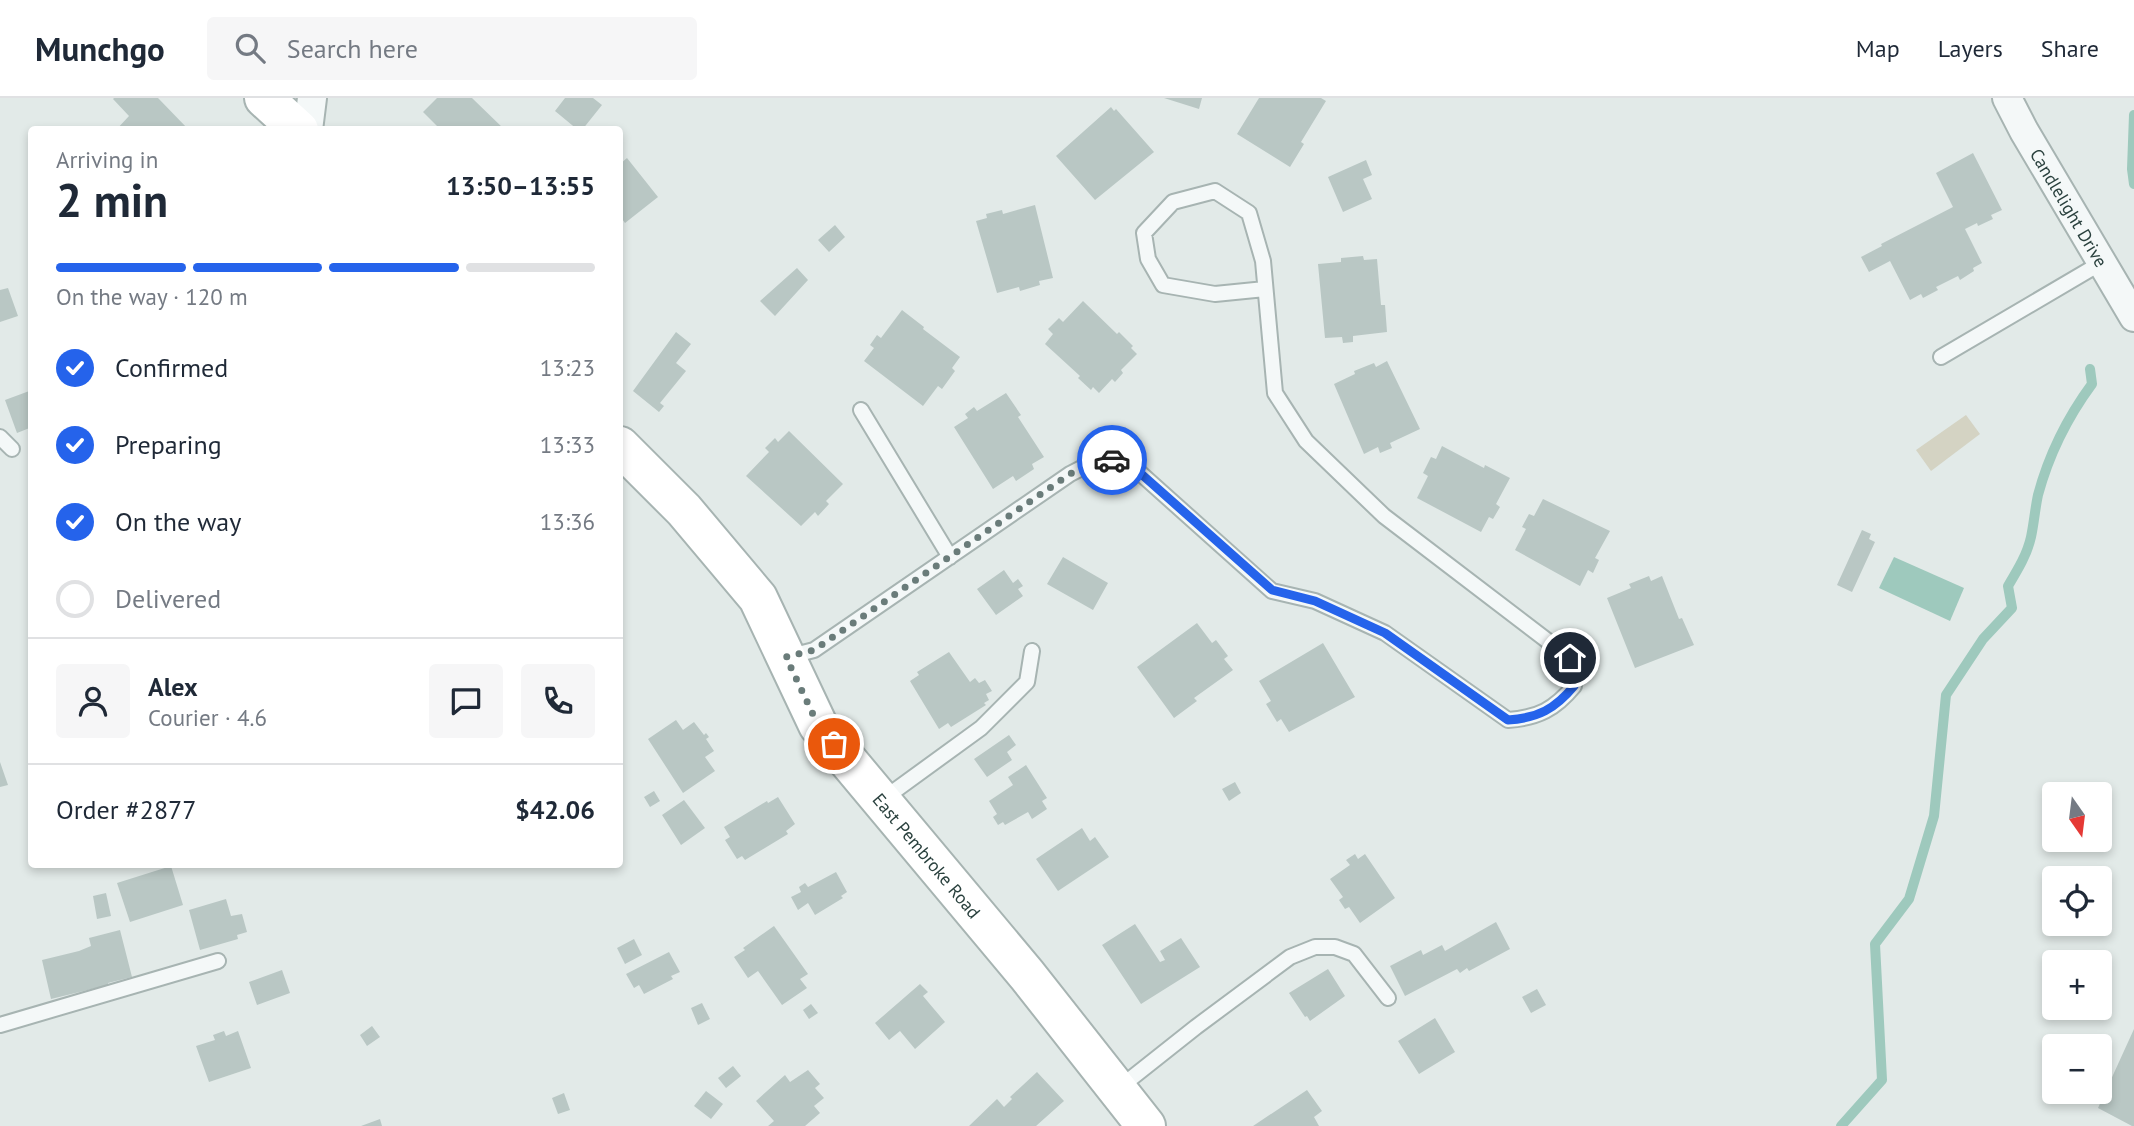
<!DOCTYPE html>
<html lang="en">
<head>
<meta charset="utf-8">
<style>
	body { margin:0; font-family:"PT Sans",sans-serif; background:#f6f6f7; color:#1f2937; height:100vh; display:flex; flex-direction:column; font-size:26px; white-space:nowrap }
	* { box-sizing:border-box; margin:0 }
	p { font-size:23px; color:#747a83 }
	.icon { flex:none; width:38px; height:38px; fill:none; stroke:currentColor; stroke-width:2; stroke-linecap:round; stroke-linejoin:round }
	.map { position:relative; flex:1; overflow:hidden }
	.panel { position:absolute; left:28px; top:28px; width:595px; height:742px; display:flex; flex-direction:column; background:#fff; border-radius:7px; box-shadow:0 4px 10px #0003 }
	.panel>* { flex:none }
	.needle { width:46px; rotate:166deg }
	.tools { position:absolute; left:2042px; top:684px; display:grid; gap:14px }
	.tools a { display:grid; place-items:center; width:70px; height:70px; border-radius:7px; background:#fff; box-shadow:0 4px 10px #0003; font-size:35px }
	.pin { position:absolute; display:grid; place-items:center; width:60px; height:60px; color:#fff; margin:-30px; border:4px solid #fff; border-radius:50%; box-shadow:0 2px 7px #0007 }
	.courier { position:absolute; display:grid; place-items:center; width:70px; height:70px; margin:-35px; border:5px solid #2563eb; border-radius:50%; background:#fff; color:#222; box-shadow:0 2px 9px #0007 }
	.head em { font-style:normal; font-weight:700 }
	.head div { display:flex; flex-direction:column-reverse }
	.head { display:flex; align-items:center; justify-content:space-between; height:119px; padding:0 28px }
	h1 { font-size:46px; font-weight:700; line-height:52px }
	.bar { display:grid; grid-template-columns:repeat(4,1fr); gap:10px 7px; align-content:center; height:84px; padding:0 28px }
	.bar i { height:9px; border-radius:5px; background:#e0e1e3 }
	.bar .on { background:#2563eb }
	.bar p { grid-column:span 4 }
	.line { display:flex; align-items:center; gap:18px; padding:0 28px; border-top:2px solid #e0e1e3 }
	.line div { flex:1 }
	.round { display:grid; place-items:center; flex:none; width:74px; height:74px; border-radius:7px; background:#f6f6f7 }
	ol { padding:0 28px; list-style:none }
	li { display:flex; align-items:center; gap:21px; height:77px }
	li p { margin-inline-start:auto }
	li .icon { padding:7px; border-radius:50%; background:#2563eb; color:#fff; stroke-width:4 }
	li:last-child { color:#747a83 }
	li i { width:38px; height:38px; border:4px solid #e0e1e3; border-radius:50% }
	header { display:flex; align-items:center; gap:42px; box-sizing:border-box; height:98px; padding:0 35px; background:#fff; border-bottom:2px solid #e0e1e3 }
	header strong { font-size:33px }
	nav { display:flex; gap:38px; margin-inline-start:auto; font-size:24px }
	.search { width:490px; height:63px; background:#f6f6f7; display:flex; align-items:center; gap:18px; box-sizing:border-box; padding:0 24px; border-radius:7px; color:#747a83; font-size:26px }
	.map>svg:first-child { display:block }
</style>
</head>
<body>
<header>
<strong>Munchgo</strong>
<div class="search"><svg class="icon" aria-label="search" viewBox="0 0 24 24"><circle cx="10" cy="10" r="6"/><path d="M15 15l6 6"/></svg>Search here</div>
<nav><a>Map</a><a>Layers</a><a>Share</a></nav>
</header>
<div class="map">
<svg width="2134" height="1028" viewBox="0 0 2134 1028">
	<rect width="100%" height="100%" fill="#e2eae8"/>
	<path fill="#d4d3c3" d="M1966,317l14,19 -49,37 -15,-21z"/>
	<path fill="#9ec9bd" d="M1894,459l70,31 -14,33 -71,-33z"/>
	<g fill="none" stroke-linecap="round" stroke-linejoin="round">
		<path stroke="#9ec9bd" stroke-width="10" d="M2134,17l-2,54 2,15
			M1841,1028l41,-46 -7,-136 34,-45 25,-83 12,-121 37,-56 29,-31 -4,-22c9,-15 19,-31 23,-49 3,-14 4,-28 7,-42 11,-41 29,-77 54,-111l-2,-15"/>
	</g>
	<path fill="#b9c7c4" d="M114,0h44l31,32h-73l13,-14 -16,-17z
		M437,0h35l33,32h-64l-18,-18z
		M565,0h28l9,7 -20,25h-4l-23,-19z
		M1164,0h38l-3,11z
		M1259,0h62l5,3 -25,41 3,2 -14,23 -53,-33z
		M1111,9l3,4 2,-2 38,43 -59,48 -39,-44z
		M1973,55l29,57 -11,5 2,4 -15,7 -1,-3 -12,6 17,34 -9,5 1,3 -14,9 -2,-4 -22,11 2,3 -15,8 -2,-4 -11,6 -20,-39 -21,11 -8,-15 21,-11 -1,-2 72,-37 -17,-34z
		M627,60l31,39 -33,26 -5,-7v-52z
		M1366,62l6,15 -9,4 9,20 -29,13 -15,-35z
		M1035,107l18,73 -14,3 1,4 -20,6 -1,-4 -22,6 -21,-72 11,-3 -1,-4 16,-4 1,4z
		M835,127l10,12 -16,15 -11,-12z
		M1363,158l1,4 13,-1 4,46h4l2,27 -34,4v6l-10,1 -1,-6 -17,1 -7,-74 23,-2v-4z
		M797,170l11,12 -33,36 -15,-15z
		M8,190l10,28 -18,6v-32z
		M1083,203l34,33 2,-2 14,14 -2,2 6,6 -16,16 2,3 -8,9 -3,-3 -13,14 -6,-6 -2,3 -13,-12 2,-2 -35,-32 8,-10 -5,-5 11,-11 4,4z
		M902,212l22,17 -1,2 37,28 -8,11 3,3 -13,18 -4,-3 -15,20 -59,-45 10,-13 -4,-3 7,-10 4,3z
		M676,234l15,12 -15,19 10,8 -26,32 4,3 -5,6 -26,-21z
		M1387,263l33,68 -30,14 2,5 -12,5 -2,-6 -14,7 -30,-70 21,-10 -1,-3 20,-8 2,4z
		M32,292v37l-15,6 -12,-33z
		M1006,295l15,22 -3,2 26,40 -12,7 2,5 -18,12 -3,-5 -20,13 -39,-62 14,-9 -3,-4 9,-7 3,4z
		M789,333l54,53 -17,17 3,3 -11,12 -3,-4 -14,14 -55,-50 23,-24 -4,-4 10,-10 3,4z
		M1442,348l42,22 1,-3 25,13 -14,26 4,3 -7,12 -4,-2 -8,15 -64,-34 11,-22 -5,-3 8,-16 5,2z
		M1543,401l67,32 -15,27 4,2 -6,13 -5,-3 -8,16 -65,-36 11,-21 -4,-2 7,-13 5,2z
		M1862,432l9,4 -2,5 6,3 -23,50 -15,-7z
		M1063,459l45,26 -15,27 -46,-26z
		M1004,472l9,13 5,-4 5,7 -5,3 5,7 -27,19 -19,-26z
		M1649,478l2,5 11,-5 17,43 3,-1 12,27 -59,23 -28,-70 24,-10 -2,-4z
		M1197,525l15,20 4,-3 12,16 -4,3 9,11 -39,28 3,3 -23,17 -37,-51z
		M1323,545l32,54 -66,35 -8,-13 -4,3 -11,-18 5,-3 -12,-20z
		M949,554l21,30 5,-4 4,5 6,-3 7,11 -6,3 3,6 -5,3 2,2 -35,22 -3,-4 -9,6 -29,-48 9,-6 -2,-3z
		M676,622l7,10 11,-8 10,13 2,-2 3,4 -3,2 8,12 -9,6 10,14 -32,22 -35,-54z
		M1009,637l7,10 -9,7 5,8 -25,17 -13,-18z
		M0,664l8,23 -8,2z
		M1026,667l21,33 -5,3 5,8 -15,10 -4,-7 -23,13 -2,-3 -5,3 -5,-8 4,-3 -8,-13 24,-16 -5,-8z
		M1235,684l6,11 -12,8 -7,-12z
		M654,693l6,10 -10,6 -6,-10z
		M778,699l17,27 -9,7 2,3 -43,26 -3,-4 -5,3 -12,-19 5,-3 -6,-10 43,-26 1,2z
		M684,702l21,28 -24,17 -19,-30z
		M1082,730l8,13 5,-4 14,20 -51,34 -22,-32z
		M1355,756l3,5 7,-5 30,44 -35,25 -11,-16 -4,2 -6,-9 4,-3 -13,-18 20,-14 -4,-5z
		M171,768l12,39 -53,17 -13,-39z
		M836,774l11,20 -6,4 2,2 -28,17 -7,-12 -10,7 -7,-13 10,-5 -2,-5 6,-4 3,4z
		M106,795l5,23 -14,3 -4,-23z
		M226,801l5,17 11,-2 5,18 -10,3 1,4 -38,11 -11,-40z
		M1496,824l14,27 -41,22 -2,-3 -7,5 -3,-4 -52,27 -15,-30 31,-16 2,5 19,-10 3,6z
		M1135,826l25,38 5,-2 -5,-9 21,-13 19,29 -59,37 -39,-59z
		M774,828l34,48 -8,5 7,9 -25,17 -24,-34 -10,7 -14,-21 11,-7 -2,-2z
		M120,832l12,47 -24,6v2l-57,14 -9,-39 37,-9 12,-5 -2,-8z
		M634,841l8,16 -17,9 -8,-16z
		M669,854l11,20 -9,4 2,3 -29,15 -5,-9 -5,3 -8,-14z
		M1328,871l17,27 -35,25 -3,-5 -2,1 -16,-24z
		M282,872l8,23 -33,12 -8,-23z
		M920,886l8,8 -5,4 22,26 -30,27 -15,-18 -11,9 -14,-17z
		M1537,891l9,16 -15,8 -9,-16z
		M702,905l8,16 -12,6 -7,-17z
		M811,906l7,9 -9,6 -6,-9z
		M1435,920l20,34 -36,22 -21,-33z
		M372,928l8,11 -13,9 -7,-11z
		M2134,931v97h-2l-34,-18z
		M224,933l2,5 12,-5 13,37 -42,14 -13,-36 19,-6 -2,-5z
		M733,968l8,10 -15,12 -8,-10z
		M808,972l12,14 -5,4 9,10 -10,8 6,7 -15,13h-37l6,-5 -18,-20 29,-26 5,7z
		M1037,974l27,29 -28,25h-67l28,-27 7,8 8,-8 -2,-2z
		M1307,992l15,21 -8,6 5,9h-66z
		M706,993l17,13 -12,15 -17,-13z
		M564,995l6,17 -12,4 -6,-16z
		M380,1021l2,7h-21z"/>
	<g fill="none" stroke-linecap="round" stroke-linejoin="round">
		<defs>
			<path id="lane" d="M1941,259l160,-94
				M861,312l89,147
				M0,339l12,12
				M787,559l27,-7 256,-176 31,-16 29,6 142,127 43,10 70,32 123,87c30,-2 47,-11 66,-34l-4,-28 -186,-142 -78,-75 -31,-48 -12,-132 -14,-48 -34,-22 -42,11 -29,31 4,26 15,26 52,9 50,-5
				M882,702l99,-72 46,-46 5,-31
				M0,927l218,-64
				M1119,990l77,-61 94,-70 25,-10h20l19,7 34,44"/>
			<g id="street">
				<path id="s1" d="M2007,0l17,33 110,186"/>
				<path d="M308,32l4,-32"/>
			</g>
			<g id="secondary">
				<path d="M264,0l35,32"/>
				<path id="s2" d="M620,348l64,64 74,88 60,127 209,250 119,151"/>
			</g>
		</defs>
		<use href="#lane" stroke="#a7b4b2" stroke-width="18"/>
		<use href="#street" stroke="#a7b4b2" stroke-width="32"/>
		<use href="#secondary" stroke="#a7b4b2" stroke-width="42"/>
		<use href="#lane" stroke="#f4f8f8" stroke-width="14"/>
		<use href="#street" stroke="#f4f8f8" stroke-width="28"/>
		<use href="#secondary" stroke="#fff" stroke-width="38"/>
	</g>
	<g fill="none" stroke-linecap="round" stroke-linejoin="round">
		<path stroke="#6a7c7a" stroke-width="7" stroke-dasharray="0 12.6" d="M834,646l-16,-19 -32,-68 28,-7 256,-176 31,-16 11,2"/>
		<path stroke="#2563eb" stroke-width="9" d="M1112,362l18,4 142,126 43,11 70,32 123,87c30,-2 47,-11 66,-34l-4,-28"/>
	</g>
	<g text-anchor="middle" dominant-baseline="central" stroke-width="7" stroke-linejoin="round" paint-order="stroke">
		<g font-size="18" fill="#2a413e" stroke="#f1f7f6">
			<text stroke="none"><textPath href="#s1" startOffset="126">Candlelight Drive</textPath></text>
			<text stroke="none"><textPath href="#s2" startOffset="516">East Pembroke Road</textPath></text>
		</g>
	</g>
</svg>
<div class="tools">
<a><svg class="needle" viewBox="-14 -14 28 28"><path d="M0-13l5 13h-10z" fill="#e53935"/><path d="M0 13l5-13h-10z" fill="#747a83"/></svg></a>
<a><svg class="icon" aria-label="locate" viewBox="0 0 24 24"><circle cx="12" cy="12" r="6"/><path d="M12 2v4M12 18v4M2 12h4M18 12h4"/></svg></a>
<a>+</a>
<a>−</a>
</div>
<div class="pin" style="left:834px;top:646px;background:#ea580c"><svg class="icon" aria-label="bag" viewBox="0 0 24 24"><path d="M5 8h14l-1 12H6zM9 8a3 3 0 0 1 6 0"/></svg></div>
<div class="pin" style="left:1570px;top:560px;background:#1f2937"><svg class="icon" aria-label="home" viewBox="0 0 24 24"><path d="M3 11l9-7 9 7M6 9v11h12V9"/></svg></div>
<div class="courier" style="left:1112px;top:362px"><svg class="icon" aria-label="car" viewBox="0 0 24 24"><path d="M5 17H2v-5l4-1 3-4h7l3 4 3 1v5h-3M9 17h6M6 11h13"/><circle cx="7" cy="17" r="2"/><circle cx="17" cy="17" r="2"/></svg></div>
<section class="panel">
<div class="head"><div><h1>2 min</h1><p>Arriving in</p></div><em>13:50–13:55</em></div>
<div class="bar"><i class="on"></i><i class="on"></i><i class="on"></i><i></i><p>On the way · 120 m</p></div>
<ol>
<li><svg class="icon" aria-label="check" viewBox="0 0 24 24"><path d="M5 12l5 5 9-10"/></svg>Confirmed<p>13:23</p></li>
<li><svg class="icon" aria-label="check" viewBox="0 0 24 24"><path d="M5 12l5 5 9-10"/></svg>Preparing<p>13:33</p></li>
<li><svg class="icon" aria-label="check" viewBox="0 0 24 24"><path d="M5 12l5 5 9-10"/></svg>On the way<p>13:36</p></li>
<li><i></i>Delivered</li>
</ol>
<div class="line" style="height:126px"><a class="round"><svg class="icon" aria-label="person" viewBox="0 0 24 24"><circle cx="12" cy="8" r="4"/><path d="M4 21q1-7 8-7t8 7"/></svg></a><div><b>Alex</b><p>Courier · 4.6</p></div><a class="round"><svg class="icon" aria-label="chat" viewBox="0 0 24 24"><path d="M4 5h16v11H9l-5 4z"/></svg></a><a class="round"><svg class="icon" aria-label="phone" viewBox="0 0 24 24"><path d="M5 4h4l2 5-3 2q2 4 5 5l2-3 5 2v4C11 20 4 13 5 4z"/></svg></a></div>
<div class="line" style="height:91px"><div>Order #2877</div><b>$42.06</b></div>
</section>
</div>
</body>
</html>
